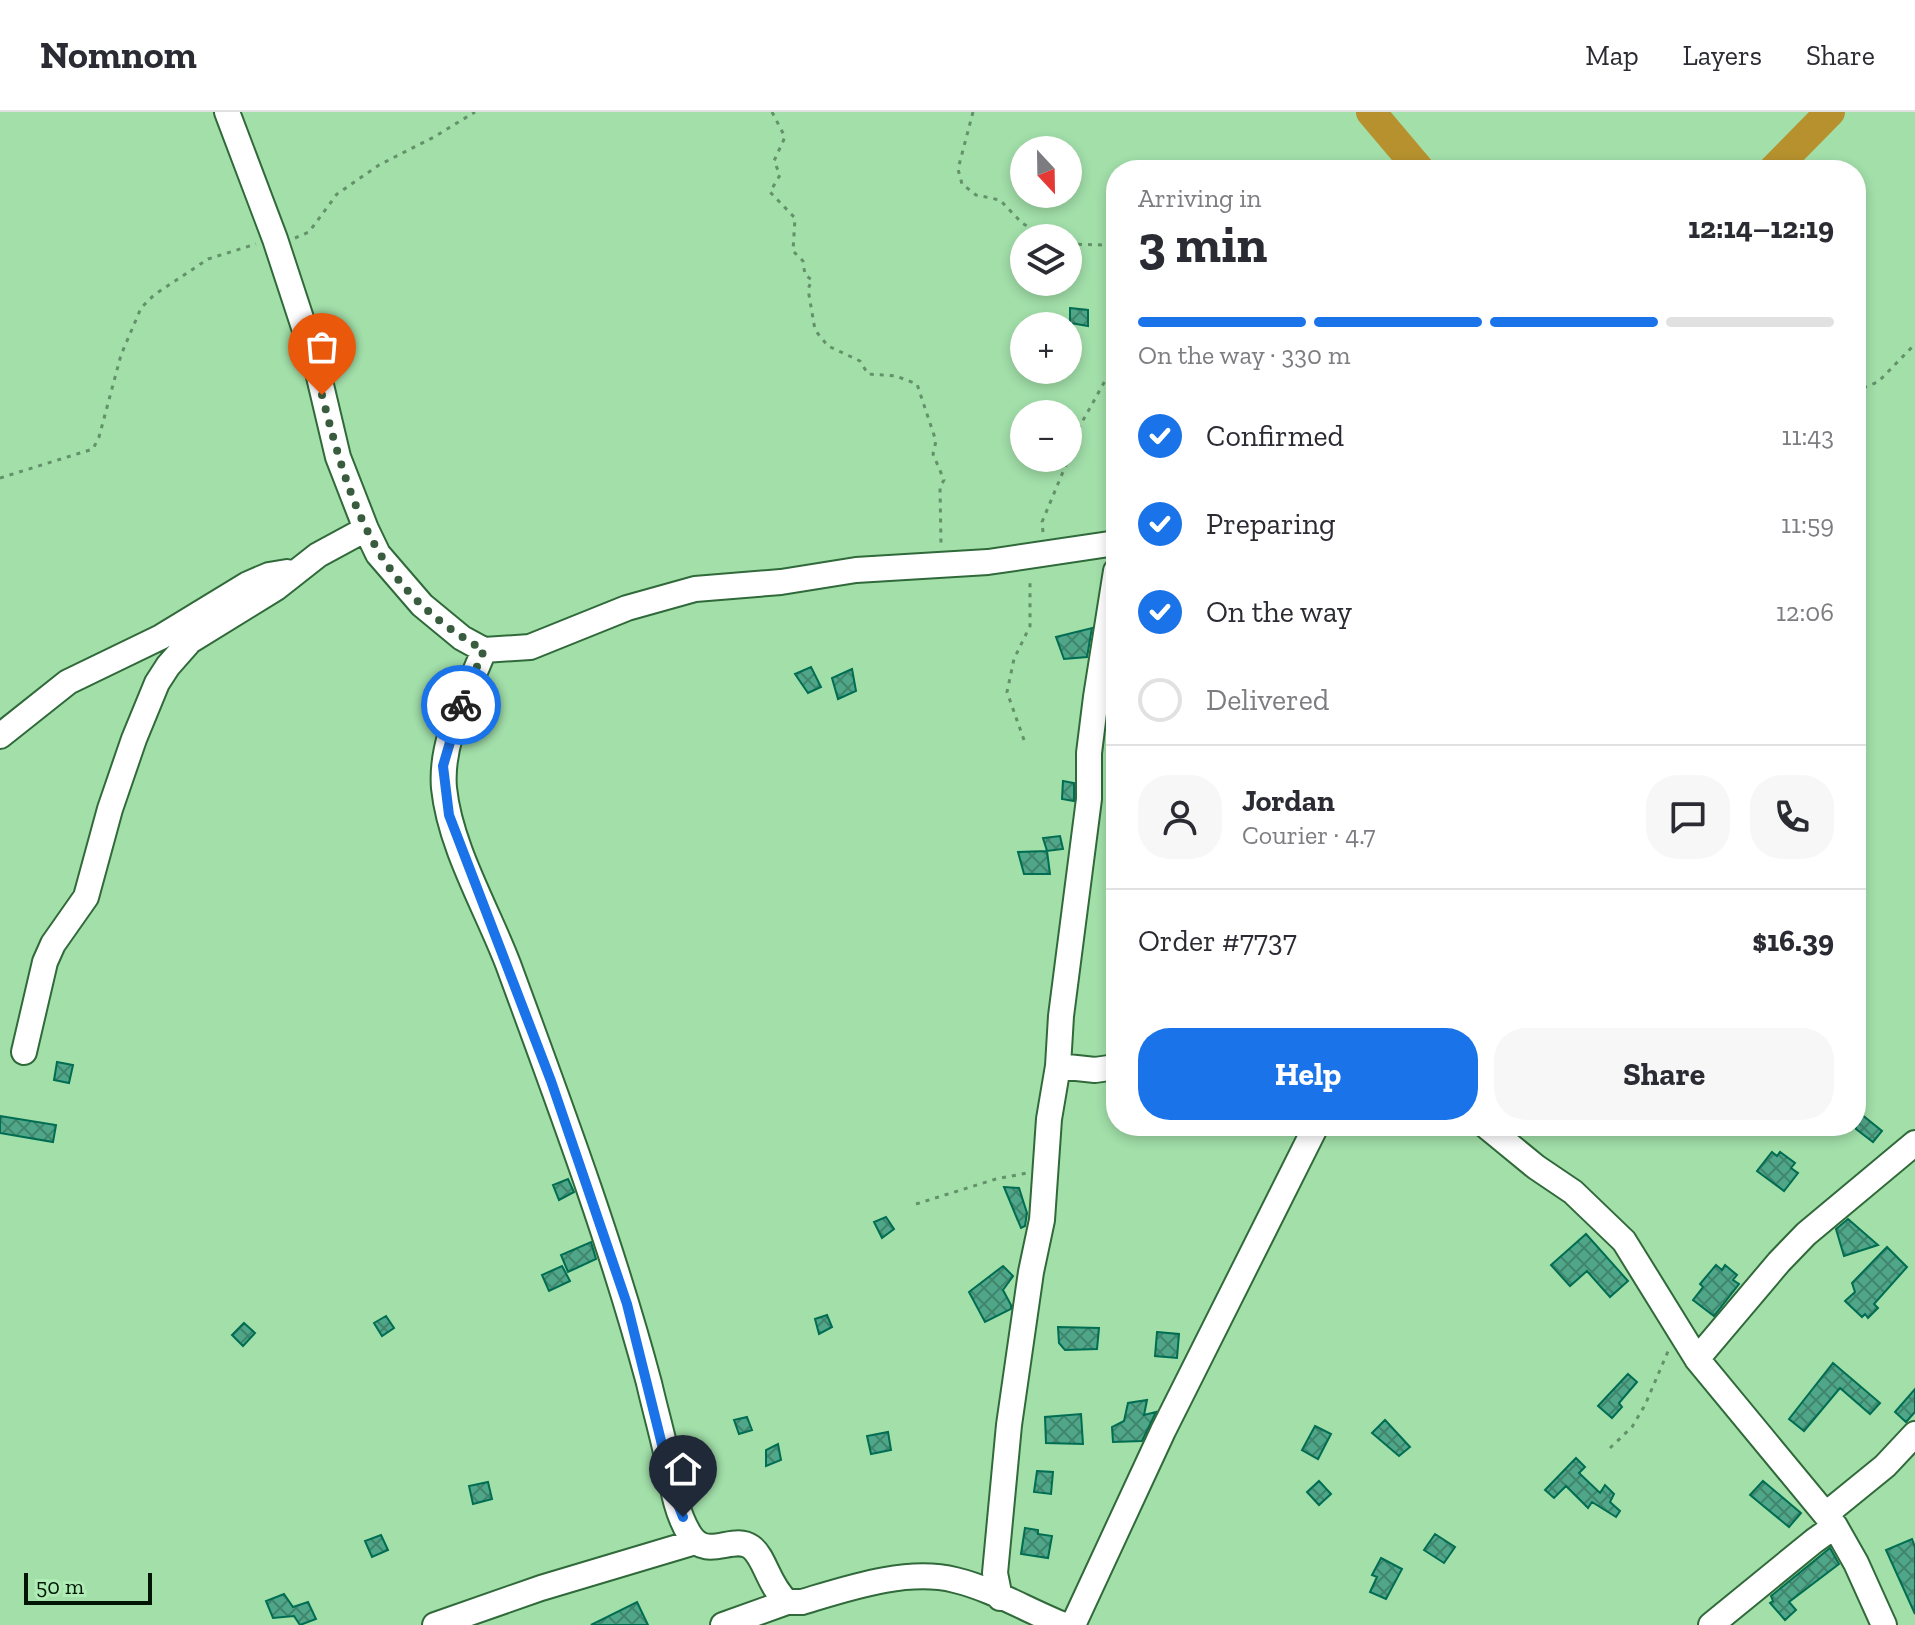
<!DOCTYPE html>
<html lang="en">
<head>
<meta charset="utf-8">
<style>
	body { margin:0; font-family:"Zilla Slab",serif; background:#f7f7f7; color:#2b2b33; height:100vh; display:flex; flex-direction:column; font-size:30px; white-space:nowrap }
	* { box-sizing:border-box; margin:0 }
	p { font-size:26px; color:#7c7c81 }
	.icon { flex:none; width:44px; height:44px; fill:none; stroke:currentColor; stroke-width:2; stroke-linecap:round; stroke-linejoin:round }
	.map { position:relative; flex:1; overflow:hidden }
	.panel { position:absolute; left:1106px; top:48px; width:760px; height:976px; display:flex; flex-direction:column; background:#fff; border-radius:32px; box-shadow:0 4px 12px #0003 }
	.panel>* { flex:none }
	.needle { width:52px; rotate:158deg }
	.controls { position:absolute; left:1010px; top:24px; display:grid; gap:16px }
	.controls a { display:grid; place-items:center; width:72px; height:72px; border-radius:50%; background:#fff; box-shadow:0 4px 12px #0003; font-size:40px }
	.scale { position:absolute; left:24px; bottom:20px; width:128px; box-sizing:border-box; padding-left:8px; border:4px solid #001504; border-top:0; font-size:22px; line-height:28px; white-space:nowrap; color:#001504; -webkit-text-stroke:6px #afecb6; paint-order:stroke }
	.pin { position:absolute; display:grid; place-items:center; width:68px; height:68px; color:#fff; margin:-82px -34px; border-radius:50% 50% 50% 0; rotate:-45deg; box-shadow:0 0 8px #0007 }
	.pin .icon { rotate:45deg }
	.courier { position:absolute; display:grid; place-items:center; width:80px; height:80px; margin:-40px; border:6px solid #1a73e8; border-radius:50%; background:#fff; color:#222; box-shadow:0 2px 10px #0007 }
	.overview em { font-style:normal; font-weight:800 }
	.overview div { display:flex; flex-direction:column-reverse }
	.overview { display:flex; align-items:center; justify-content:space-between; height:136px; padding:0 32px }
	h1 { font-size:52px; font-weight:800; line-height:60px }
	.bar { display:grid; grid-template-columns:repeat(4,1fr); gap:12px 8px; align-content:center; height:96px; padding:0 32px }
	.bar i { height:10px; border-radius:6px; background:#e1e1e2 }
	.bar .current { background:#1a73e8 }
	.bar p { grid-column:span 4 }
	.line { display:flex; align-items:center; gap:20px; padding:0 32px; border-top:2px solid #e1e1e2 }
	.line div { flex:1 }
	.round { display:grid; place-items:center; flex:none; width:84px; height:84px; border-radius:32px; background:#f7f7f7 }
	ol { padding:0 32px; list-style:none }
	li { display:flex; align-items:center; gap:24px; height:88px }
	li p { margin-inline-start:auto }
	li .icon { padding:8px; border-radius:50%; background:#1a73e8; color:#fff; stroke-width:4 }
	li:last-child { color:#7c7c81 }
	li i { width:44px; height:44px; border:4px solid #e1e1e2; border-radius:50% }
	.button { display:flex; gap:16px; margin-top:auto; padding:16px 32px }
	.button a { flex:1; height:92px; border-radius:32px; background:#1a73e8; color:#fff; font-size:32px; font-weight:800; line-height:92px; text-align:center }
	.button a+a { background:#f7f7f7; color:#2b2b33 }
	header { display:flex; align-items:center; gap:48px; box-sizing:border-box; height:112px; padding:0 40px; background:#fff; border-bottom:2px solid #e1e1e2 }
	header strong { font-size:38px }
	nav { display:flex; gap:44px; margin-inline-start:auto; font-size:28px }
	.map>svg:first-child { display:block }
</style>
</head>
<body>
<header>
<strong>Nomnom</strong>
<nav><a>Map</a><a>Layers</a><a>Share</a></nav>
</header>
<div class="map">
<svg width="1915" height="1513" viewBox="0 0 1915 1513">
	<defs>
		<pattern id="building-cross-hatch" width="8" height="8" patternUnits="userSpaceOnUse" patternTransform="scale(2)"><rect width="8" height="8" fill="#50a688"/><path d="M0 0l8 8M0 8l8-8" fill="none" stroke="#40866d"/></pattern>
	</defs>
	<rect width="100%" height="100%" fill="#a2dfa9"/>
	<g fill="none" stroke-linecap="round" stroke-linejoin="round">
		<path stroke="#b6912e" stroke-width="30" d="M1371,0l49,58
			M1773,58l57,-58"/>
	</g>
	<path fill="url(#building-cross-hatch)" stroke="#016d52" stroke-width="2" d="M1070,196l18,2v16l-18,-3z
		M1092,516l-5,29 -23,2 -8,-22z
		M811,555l10,20 -13,6 -13,-19z
		M852,557l4,22 -18,8 -6,-21z
		M1063,669l11,2v18l-12,-2z
		M1060,724l3,13 -16,2 -4,-13z
		M1047,739l3,23h-26l-6,-22z
		M57,950l16,3 -4,18 -15,-3z
		M1856,998l26,21 -9,11 -17,-13z
		M0,1004l56,9 -3,17 -53,-9z
		M1772,1040l5,4 3,-4 15,11 -4,5 7,5 -14,18 -27,-20z
		M568,1067l6,13 -15,8 -6,-15z
		M1004,1075l15,1 8,25 -2,13 -4,2z
		M886,1105l8,12 -12,9 -8,-16z
		M1848,1107l30,26 -34,11 -8,-27z
		M1586,1122l42,47 -18,16 -23,-26 -17,15 -19,-21z
		M591,1130l5,17 -28,13 -7,-17z
		M1887,1135l20,20 -33,37 4,4 -10,10 -3,-4 -3,3 -17,-16 10,-9 -3,-9z
		M1716,1153l6,5 3,-5 12,10 -4,5 6,4 -25,32 -21,-16 10,-13 -3,-3z
		M562,1154l8,15 -21,10 -7,-16z
		M1003,1154l10,10 -10,14 8,15v4l-26,13 -16,-30z
		M827,1203l5,12 -13,7 -4,-15z
		M386,1204l8,12 -12,8 -8,-13z
		M244,1211l11,10 -12,13 -11,-11z
		M1058,1215l41,1 -2,21 -32,1 -6,-7z
		M1157,1220l22,2 -2,24 -22,-2z
		M1833,1251l47,40 -10,11 -30,-26 -36,43 -15,-12z
		M1628,1262l9,8 -18,21 3,4 -10,11 -14,-12z
		M1915,1277v23l-9,10 -11,-10z
		M1147,1288l-3,15 12,-3 -14,29 -29,1 -1,-15 12,-6 4,-18z
		M1081,1302l2,30 -37,-1 -1,-26z
		M747,1305l5,13 -13,4 -5,-14z
		M1385,1308l25,27 -11,9 -27,-23z
		M1315,1314l16,8 -13,25 -16,-9z
		M888,1320l3,18 -20,4 -4,-18z
		M778,1332l3,16 -15,6v-16z
		M1576,1346l9,9 -6,6 21,20 5,-8 9,9 -4,8 10,9 -4,6 -24,-15 -4,6 -22,-22 -12,12 -9,-8z
		M1037,1359l16,1 -2,22 -17,-2z
		M1319,1369l12,13 -12,11 -12,-13z
		M1763,1369l38,32 -12,14 -39,-32z
		M488,1370l4,17 -19,5 -4,-18z
		M1025,1416l13,2v4l14,2 -4,22 -27,-4z
		M1435,1422l20,13 -11,16 -20,-13z
		M381,1423l7,15 -16,7 -7,-16z
		M1912,1427l3,8v67l-29,-64z
		M1830,1436l9,16 -50,38 7,8 -11,10 -15,-17 3,-2 -2,-5z
		M1381,1446l21,11 -16,30 -16,-7 7,-15 -5,-2z
		M284,1482l9,13 15,-5 8,17 -16,6 -6,-9 -21,2 -7,-17z
		M637,1490l11,23h-57z"/>
	<g fill="none" stroke-linecap="round" stroke-linejoin="round">
		<defs>
			<path id="minor" d="M227,0l48,127 41,125 22,93 28,72 12,25 44,51 40,33 22,12 46,-3 97,-39 68,-19 86,-7 75,-12 132,-8 128,-19
				M484,538c-17,44 -44,90 -40,138 6,59 43,121 64,176 51,139 103,277 141,419 5,22 11,43 16,65 6,28 9,62 25,87 17,26 43,-1 61,12 14,10 17,38 36,55
				M0,624l68,-54 93,-45 87,-53 21,-9 18,-3
				M24,940l21,-90 8,-18 33,-47 24,-88 24,-70 23,-56 11,-17 22,-25 86,-53 42,-33 48,-26
				M1058,954l37,4 21,-3
				M1486,1014l50,41 37,25 51,49 73,118 138,167 21,37 28,62
				M1697,1247l82,-97 27,-28 109,-91
				M1826,1402l59,-48 30,-32
				M1000,1486l-5,-25 14,-148 22,-153 11,-52 7,-101 9,-53 3,-50 28,-217v-46l7,-56 20,-126
				M435,1513l106,-37 154,-46
				M723,1513l64,-23h15c47,-14 105,-34 153,-22 38,9 73,31 109,45
				M1073,1513l90,-194 153,-305
				M1711,1513l103,-84 21,-15"/>
		</defs>
		<use href="#minor" stroke="#30693a" stroke-width="28"/>
		<path stroke="#639169" stroke-width="3" stroke-dasharray="4 6" stroke-linecap="butt" d="M772,0l13,25 -11,24 6,14 -10,17 25,26 -2,33 10,10 2,14 7,5 -4,9 7,41 13,16 32,15 8,13 28,2 21,8 19,57 -3,13 11,26 -4,7 1,58
			M973,0l-15,57 4,15 14,11 24,5 22,23 25,15
			M295,126l14,-6 28,-38 42,-29 55,-28 41,-25
			M1068,132l37,1 11,3
			M1856,283l9,-8 13,-5 37,-38
			M0,366l93,-29 6,-12 22,-82 20,-47 13,-13 54,-36 48,-15
			M1043,420l-1,-10 31,-74 3,-15 40,-72
			M1024,628l-17,-48 7,-33 16,-33v-48
			M916,1092l80,-25 31,-6
			M1610,1336l22,-21 13,-22 24,-56"/>
		<use href="#minor" stroke="#fff" stroke-width="24"/>
	</g>
	<g fill="none" stroke-linecap="round" stroke-linejoin="round">
		<path stroke="#395c3e" stroke-width="8" stroke-dasharray="0 14.4" d="M322,283c29,113 54,195 162,255l-23,55"/>
		<path stroke="#1a73e8" stroke-width="10" d="M461,593l-18,61 6,49 102,266 76,223 48,193 8,20"/>
	</g>
</svg>
<div class="controls">
<a><svg class="needle" viewBox="-14 -14 28 28"><path d="M0-13l5 13h-10z" fill="#e53935"/><path d="M0 13l5-13h-10z" fill="#7c7c81"/></svg></a>
<a><svg class="icon" aria-label="layers" viewBox="0 0 24 24"><path d="M12 4l9 5-9 5-9-5zM3 14l9 5 9-5"/></svg></a>
<a>+</a>
<a>−</a>
</div>
<div class="scale">50 m</div>
<div class="pin" style="left:322px;top:283px;background:#ea580c"><svg class="icon" aria-label="bag" viewBox="0 0 24 24"><path d="M5 8h14l-1 12H6zM9 8a3 3 0 0 1 6 0"/></svg></div>
<div class="pin" style="left:683px;top:1405px;background:#1f2937"><svg class="icon" aria-label="home" viewBox="0 0 24 24"><path d="M3 11l9-7 9 7M6 9v11h12V9"/></svg></div>
<div class="courier" style="left:461px;top:593px"><svg class="icon" aria-label="bike" viewBox="0 0 24 24"><circle cx="6" cy="16" r="4"/><circle cx="18" cy="16" r="4"/><path d="M6 16l4-8h5l3 8M10 8l3 8H6M13 5h3"/></svg></div>
<section class="panel">
<div class="overview"><div><h1>3 min</h1><p>Arriving in</p></div><em>12:14–12:19</em></div>
<div class="bar"><i class="current"></i><i class="current"></i><i class="current"></i><i></i><p>On the way · 330 m</p></div>
<ol>
<li><svg class="icon" aria-label="check" viewBox="0 0 24 24"><path d="M5 12l5 5 9-10"/></svg>Confirmed<p>11:43</p></li>
<li><svg class="icon" aria-label="check" viewBox="0 0 24 24"><path d="M5 12l5 5 9-10"/></svg>Preparing<p>11:59</p></li>
<li><svg class="icon" aria-label="check" viewBox="0 0 24 24"><path d="M5 12l5 5 9-10"/></svg>On the way<p>12:06</p></li>
<li><i></i>Delivered</li>
</ol>
<div class="line" style="height:144px"><a class="round"><svg class="icon" aria-label="person" viewBox="0 0 24 24"><circle cx="12" cy="8" r="4"/><path d="M4 21q1-7 8-7t8 7"/></svg></a><div><b>Jordan</b><p>Courier · 4.7</p></div><a class="round"><svg class="icon" aria-label="chat" viewBox="0 0 24 24"><path d="M4 5h16v11H9l-5 4z"/></svg></a><a class="round"><svg class="icon" aria-label="phone" viewBox="0 0 24 24"><path d="M5 4h4l2 5-3 2q2 4 5 5l2-3 5 2v4C11 20 4 13 5 4z"/></svg></a></div>
<div class="line" style="height:104px"><div>Order #7737</div><b>$16.39</b></div>
<div class="button"><a>Help</a><a>Share</a></div>
</section>
</div>
</body>
</html>
